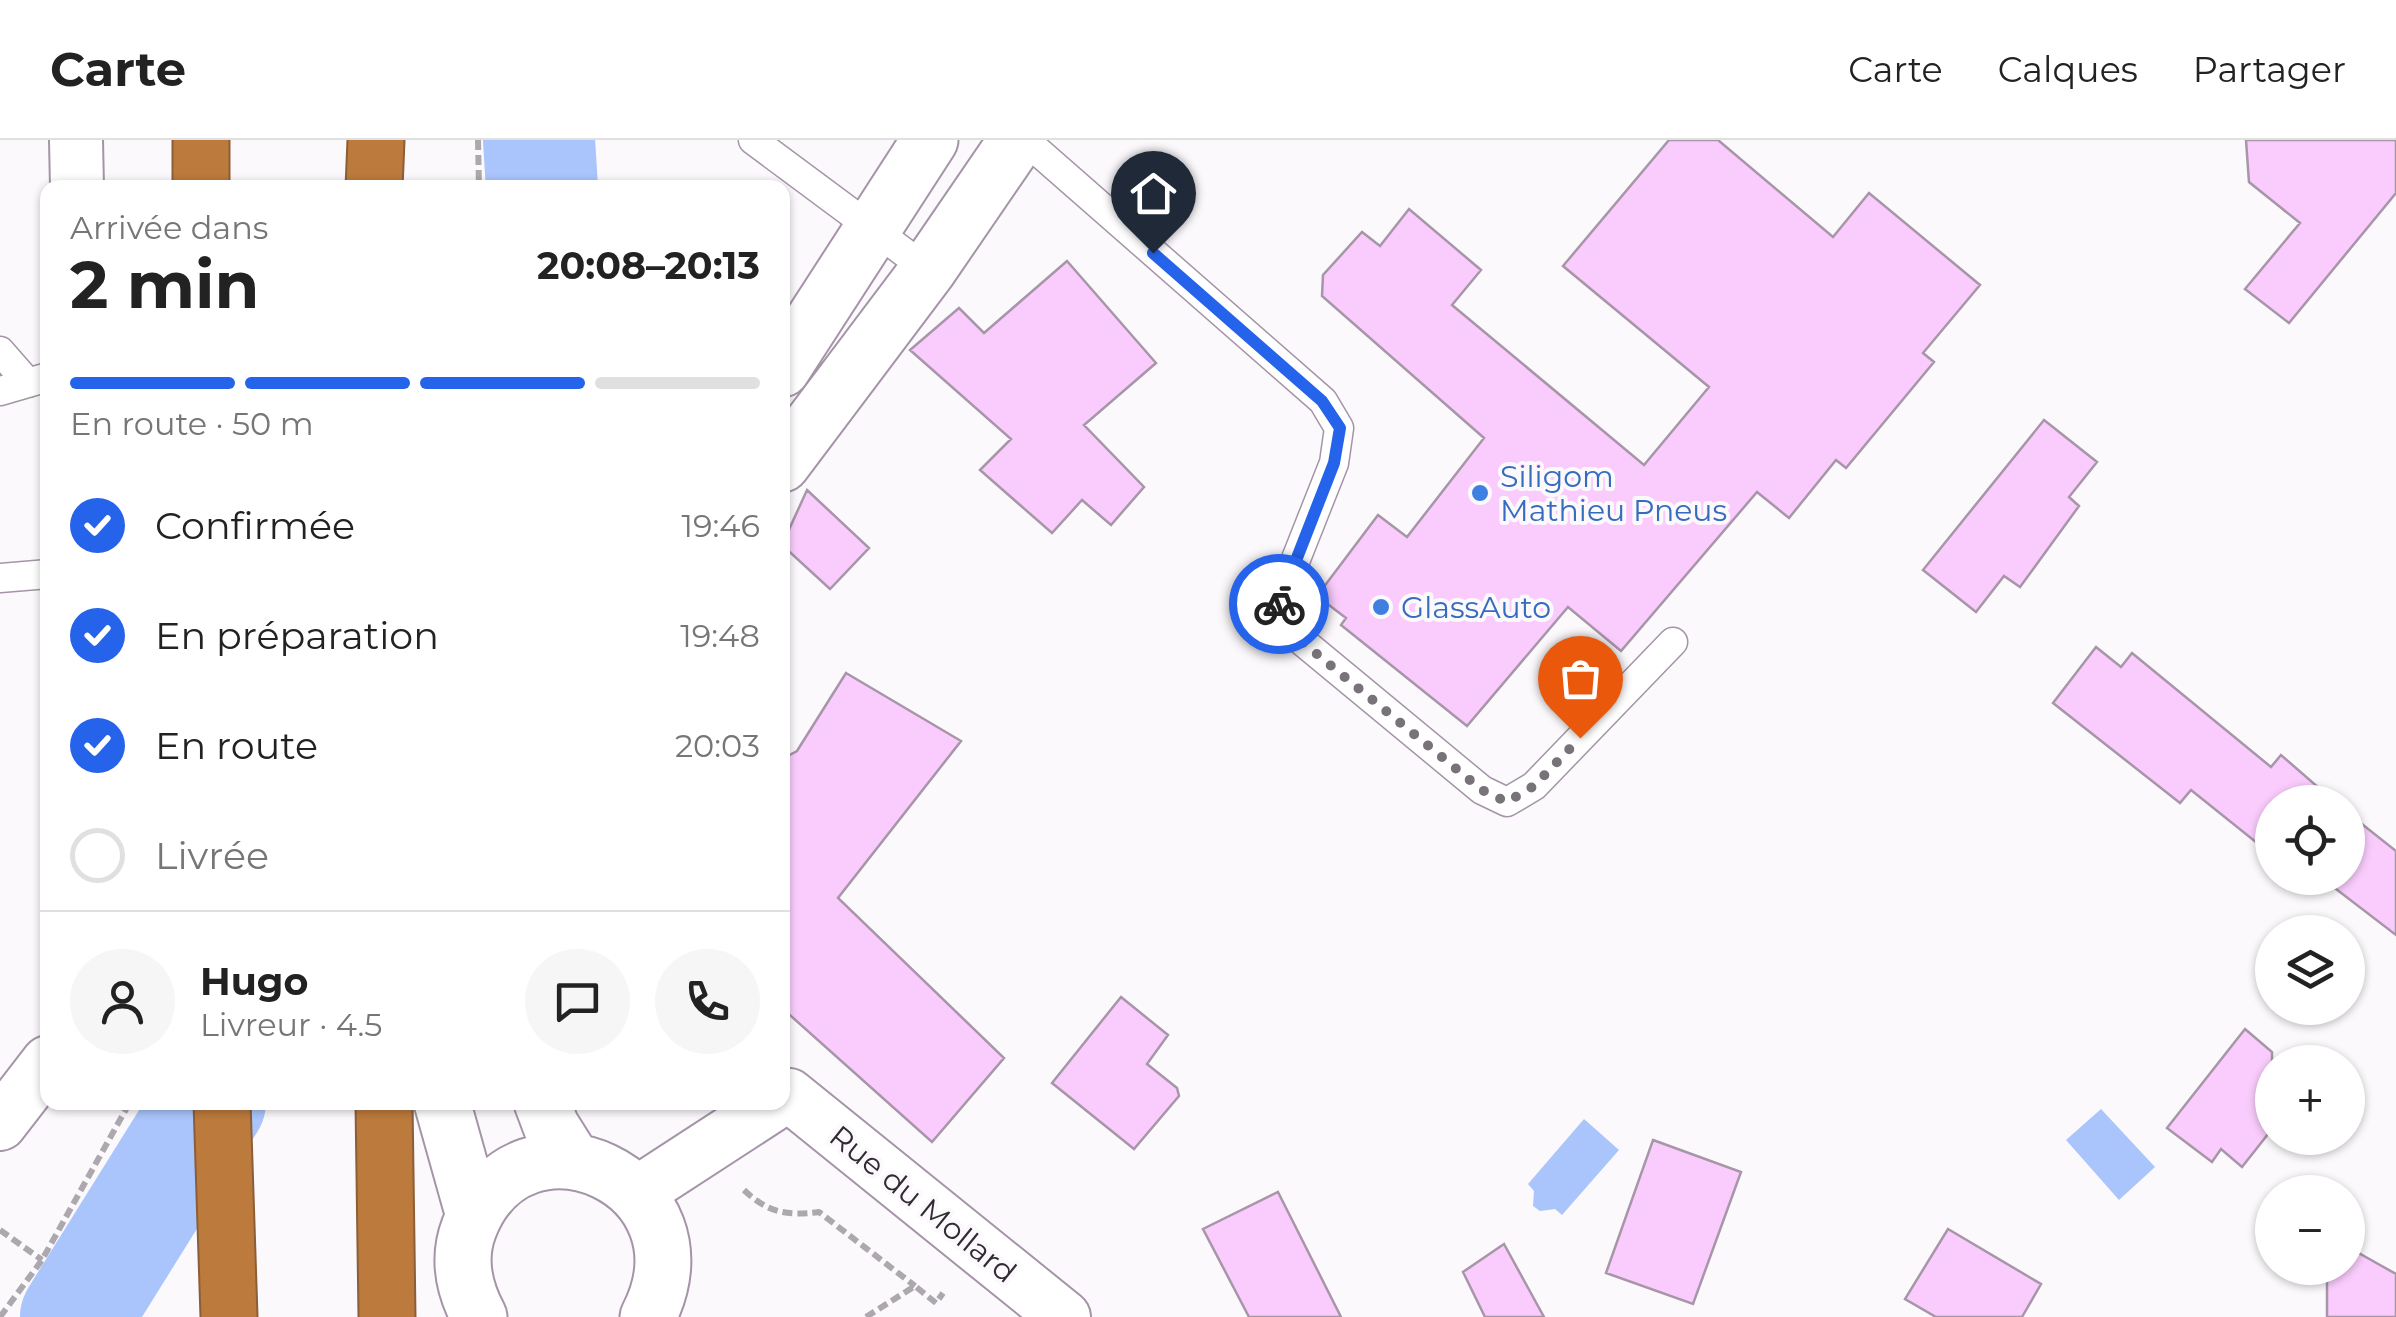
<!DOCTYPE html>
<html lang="fr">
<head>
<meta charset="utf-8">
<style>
	body { margin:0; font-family:Montserrat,sans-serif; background:#f6f6f6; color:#222; height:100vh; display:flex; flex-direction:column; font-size:38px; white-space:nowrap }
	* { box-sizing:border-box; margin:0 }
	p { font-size:32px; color:#767676 }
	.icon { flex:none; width:55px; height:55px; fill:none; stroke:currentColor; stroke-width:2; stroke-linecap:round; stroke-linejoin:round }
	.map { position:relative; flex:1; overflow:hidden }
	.details { position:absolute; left:40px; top:40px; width:750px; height:930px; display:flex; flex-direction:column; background:#fff; border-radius:20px; box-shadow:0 2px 8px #0004 }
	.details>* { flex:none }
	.buttons { position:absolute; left:2255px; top:645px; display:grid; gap:20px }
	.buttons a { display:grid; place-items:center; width:110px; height:110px; border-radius:50%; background:#fff; box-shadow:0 2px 8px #0004; font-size:50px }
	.pin { position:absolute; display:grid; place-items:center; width:85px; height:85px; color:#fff; margin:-102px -42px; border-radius:50% 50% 50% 0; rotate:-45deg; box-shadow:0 0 10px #0007 }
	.pin .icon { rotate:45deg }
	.courier { position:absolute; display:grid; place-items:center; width:100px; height:100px; margin:-50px; border:8px solid #2563eb; border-radius:50%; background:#fff; color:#222; box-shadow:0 2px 12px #0007 }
	.summary em { font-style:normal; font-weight:700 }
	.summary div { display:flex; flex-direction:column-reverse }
	.summary { display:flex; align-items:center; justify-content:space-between; height:170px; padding:0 30px }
	h1 { font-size:65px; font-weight:700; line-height:75px }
	.bar { display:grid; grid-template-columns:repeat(4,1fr); gap:15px 10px; align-content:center; height:120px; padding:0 30px }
	.bar i { height:12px; border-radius:8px; background:#e0e0e0 }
	.bar .active { background:#2563eb }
	.bar p { grid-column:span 4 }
	.line { display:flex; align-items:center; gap:25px; padding:0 30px; border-top:2px solid #e0e0e0 }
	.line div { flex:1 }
	.round { display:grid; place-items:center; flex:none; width:105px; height:105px; border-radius:52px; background:#f6f6f6 }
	ol { padding:0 30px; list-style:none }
	li { display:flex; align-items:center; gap:30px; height:110px }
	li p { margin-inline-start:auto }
	li .icon { padding:10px; border-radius:50%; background:#2563eb; color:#fff; stroke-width:4 }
	li:last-child { color:#767676 }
	li i { width:55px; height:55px; border:5px solid #e0e0e0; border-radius:50% }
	header { display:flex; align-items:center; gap:60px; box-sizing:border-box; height:140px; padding:0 50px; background:#fff; border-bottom:2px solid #e0e0e0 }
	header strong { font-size:48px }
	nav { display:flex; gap:55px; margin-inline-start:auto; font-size:35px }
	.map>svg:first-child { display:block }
</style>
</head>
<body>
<header>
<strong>Carte</strong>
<nav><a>Carte</a><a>Calques</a><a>Partager</a></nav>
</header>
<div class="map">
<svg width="2396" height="1177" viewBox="0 0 2396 1177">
	<rect width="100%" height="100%" fill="#fcf9fd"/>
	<path fill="#a9c5fb" d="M2101,969l54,58 -36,33 -53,-60z
		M1584,979l35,31 -57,65 -7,-6 -15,2 -7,-5 1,-15 -6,-7z"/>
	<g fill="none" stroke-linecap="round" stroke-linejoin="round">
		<path stroke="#a9c5fb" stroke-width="112" d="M539,0l3,48
			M76,1177l134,-215"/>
	</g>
	<path fill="#faccfd" stroke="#a795a8" stroke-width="2.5" d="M1669,0h49l115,97 36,-44 111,92 -57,68 11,9 -88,106 -10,-8 -47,58 -32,-26 -136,159 -53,-44 -101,119 -126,-101 5,-7 -29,-22 61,-81 29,22 77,-99 -162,-142 1,-21 39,-43 18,14 29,-37 72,61 -29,35 192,160 65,-78 -146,-121z
		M2246,0h150v53l-107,130 -44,-34 55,-66 -51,-41z
		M1067,121l89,102 -72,62 60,62 -33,38 -29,-25 -30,33 -72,-63 31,-31 -101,-89 49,-42 25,25z
		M2044,280l53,42 -28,35 10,9 -59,81 -16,-11 -28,36 -53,-42z
		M807,350l62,58 -39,41 -48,-44z
		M2096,507l25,20 11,-14 139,114 10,-12 54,47h-63v53l-81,-65 -11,13 -127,-100z
		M846,533l115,68 -123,157 166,160 -72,84 -150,-134v-249l15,-8z
		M2348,673l48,38v84l-73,-56 -5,12 -17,-13h47z
		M1121,857l47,38 -21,29 30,24 2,8 -45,53 -82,-66z
		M2245,889l27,23v77l-30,38 -21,-18 -9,13 -45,-34z
		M1653,1000l88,32 -48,132 -87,-31z
		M1278,1052l63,125h-92l-46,-88z
		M1948,1089l93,55 -19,33h-86l-31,-18z
		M1504,1104l40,73h-59l-22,-45z
		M2348,1107l48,27v43h-69v-41l4,-8h17z"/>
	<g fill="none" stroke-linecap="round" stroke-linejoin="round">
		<defs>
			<path id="lane" d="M753,0l175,130
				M1025,0l298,261 16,27 -5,35 -61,154 209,173 25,12 27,-16 139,-144
				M0,211l28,32
				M0,251l48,-14
				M0,438l48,-4"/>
			<path id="street" d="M76,0l1,48
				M782,959l7,-4 275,222
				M0,984l48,-62
				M637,1053l140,-91"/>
			<path id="secondary" d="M782,229l148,-229
				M782,324l146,-194 89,-130
				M442,962l32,114
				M542,962l9,24 22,35
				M479,1177c-15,-28 -22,-58 -10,-89 52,-135 249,-46 179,89"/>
			<path id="highway" d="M201,48v-48
				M374,48l2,-48
				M222,962l7,215
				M384,962l3,215"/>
		</defs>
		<use href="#lane" stroke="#a594a8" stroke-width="31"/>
		<use href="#street" stroke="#a594a8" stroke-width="56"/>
		<use href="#secondary" stroke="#a594a8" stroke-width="59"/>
		<use href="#highway" stroke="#8b5e38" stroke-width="59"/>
		<path stroke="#aca8ad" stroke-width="6" stroke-dasharray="10 5" stroke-linecap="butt" d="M478,0l1,48
			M744,1050c24,23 43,26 75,22l96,74
			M0,1090l42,30
			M0,1177l42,-57 88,-158
			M866,1177l49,-31 21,17 7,-10"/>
		<use href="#lane" stroke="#fff" stroke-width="28"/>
		<use href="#street" stroke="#fff" stroke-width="52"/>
		<use href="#secondary" stroke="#fff" stroke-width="55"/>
		<use href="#highway" stroke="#bc7a3c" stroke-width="55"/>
	</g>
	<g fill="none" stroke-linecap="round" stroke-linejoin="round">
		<path stroke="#787279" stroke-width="10" stroke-dasharray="0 18" d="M1279,464l-6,14 209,172 25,12 27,-16 46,-48"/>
		<path stroke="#2563eb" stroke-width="12" d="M1153,113l169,148 18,27 -6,35 -55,141"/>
	</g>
	<g fill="#3f7fe0" stroke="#fcf9fd" stroke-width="4">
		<circle cx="1480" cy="353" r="10"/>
		<circle cx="1381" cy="467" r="10"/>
	</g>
	<g text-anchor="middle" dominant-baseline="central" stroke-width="8" stroke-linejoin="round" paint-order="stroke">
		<g font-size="30" fill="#366cbe" stroke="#fcf9fd" text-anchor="start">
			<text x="1500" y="336">Siligom<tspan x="1500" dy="34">Mathieu Pneus</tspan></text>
			<text x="1401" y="467">GlassAuto</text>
		</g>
		<g font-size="30" fill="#312a32" stroke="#fcf9fd">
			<text transform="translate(923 1064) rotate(39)">Rue du Mollard</text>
		</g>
	</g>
</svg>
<div class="buttons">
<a><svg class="icon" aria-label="locate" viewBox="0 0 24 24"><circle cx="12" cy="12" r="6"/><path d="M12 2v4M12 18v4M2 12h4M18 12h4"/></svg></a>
<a><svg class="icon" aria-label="layers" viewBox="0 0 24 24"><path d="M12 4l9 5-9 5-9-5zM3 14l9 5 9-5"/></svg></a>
<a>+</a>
<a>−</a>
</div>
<div class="pin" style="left:1580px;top:598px;background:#ea580c"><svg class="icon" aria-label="bag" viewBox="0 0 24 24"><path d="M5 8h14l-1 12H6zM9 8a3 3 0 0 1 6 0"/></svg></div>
<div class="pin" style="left:1153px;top:113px;background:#1f2937"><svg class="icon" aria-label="home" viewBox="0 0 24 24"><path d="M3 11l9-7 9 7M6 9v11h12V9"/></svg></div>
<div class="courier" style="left:1279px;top:464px"><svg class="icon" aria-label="bike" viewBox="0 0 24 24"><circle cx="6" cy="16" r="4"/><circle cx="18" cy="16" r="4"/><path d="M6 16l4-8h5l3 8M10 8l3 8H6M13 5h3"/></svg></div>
<section class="details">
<div class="summary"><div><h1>2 min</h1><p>Arrivée dans</p></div><em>20:08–20:13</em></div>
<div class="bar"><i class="active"></i><i class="active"></i><i class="active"></i><i></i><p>En route · 50 m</p></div>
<ol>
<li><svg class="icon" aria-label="check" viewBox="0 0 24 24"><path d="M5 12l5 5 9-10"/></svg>Confirmée<p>19:46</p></li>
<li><svg class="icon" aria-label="check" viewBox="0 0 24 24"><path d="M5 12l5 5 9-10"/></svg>En préparation<p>19:48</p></li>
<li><svg class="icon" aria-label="check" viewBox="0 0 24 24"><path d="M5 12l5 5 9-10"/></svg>En route<p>20:03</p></li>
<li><i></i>Livrée</li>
</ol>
<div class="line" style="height:180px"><a class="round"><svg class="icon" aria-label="person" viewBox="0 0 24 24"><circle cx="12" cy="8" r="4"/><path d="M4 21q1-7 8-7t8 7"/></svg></a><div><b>Hugo</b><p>Livreur · 4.5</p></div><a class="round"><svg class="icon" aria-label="chat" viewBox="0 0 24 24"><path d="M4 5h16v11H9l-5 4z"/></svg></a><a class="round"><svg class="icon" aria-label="phone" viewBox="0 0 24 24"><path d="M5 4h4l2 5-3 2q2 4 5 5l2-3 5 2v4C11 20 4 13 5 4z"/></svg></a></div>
</section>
</div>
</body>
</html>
